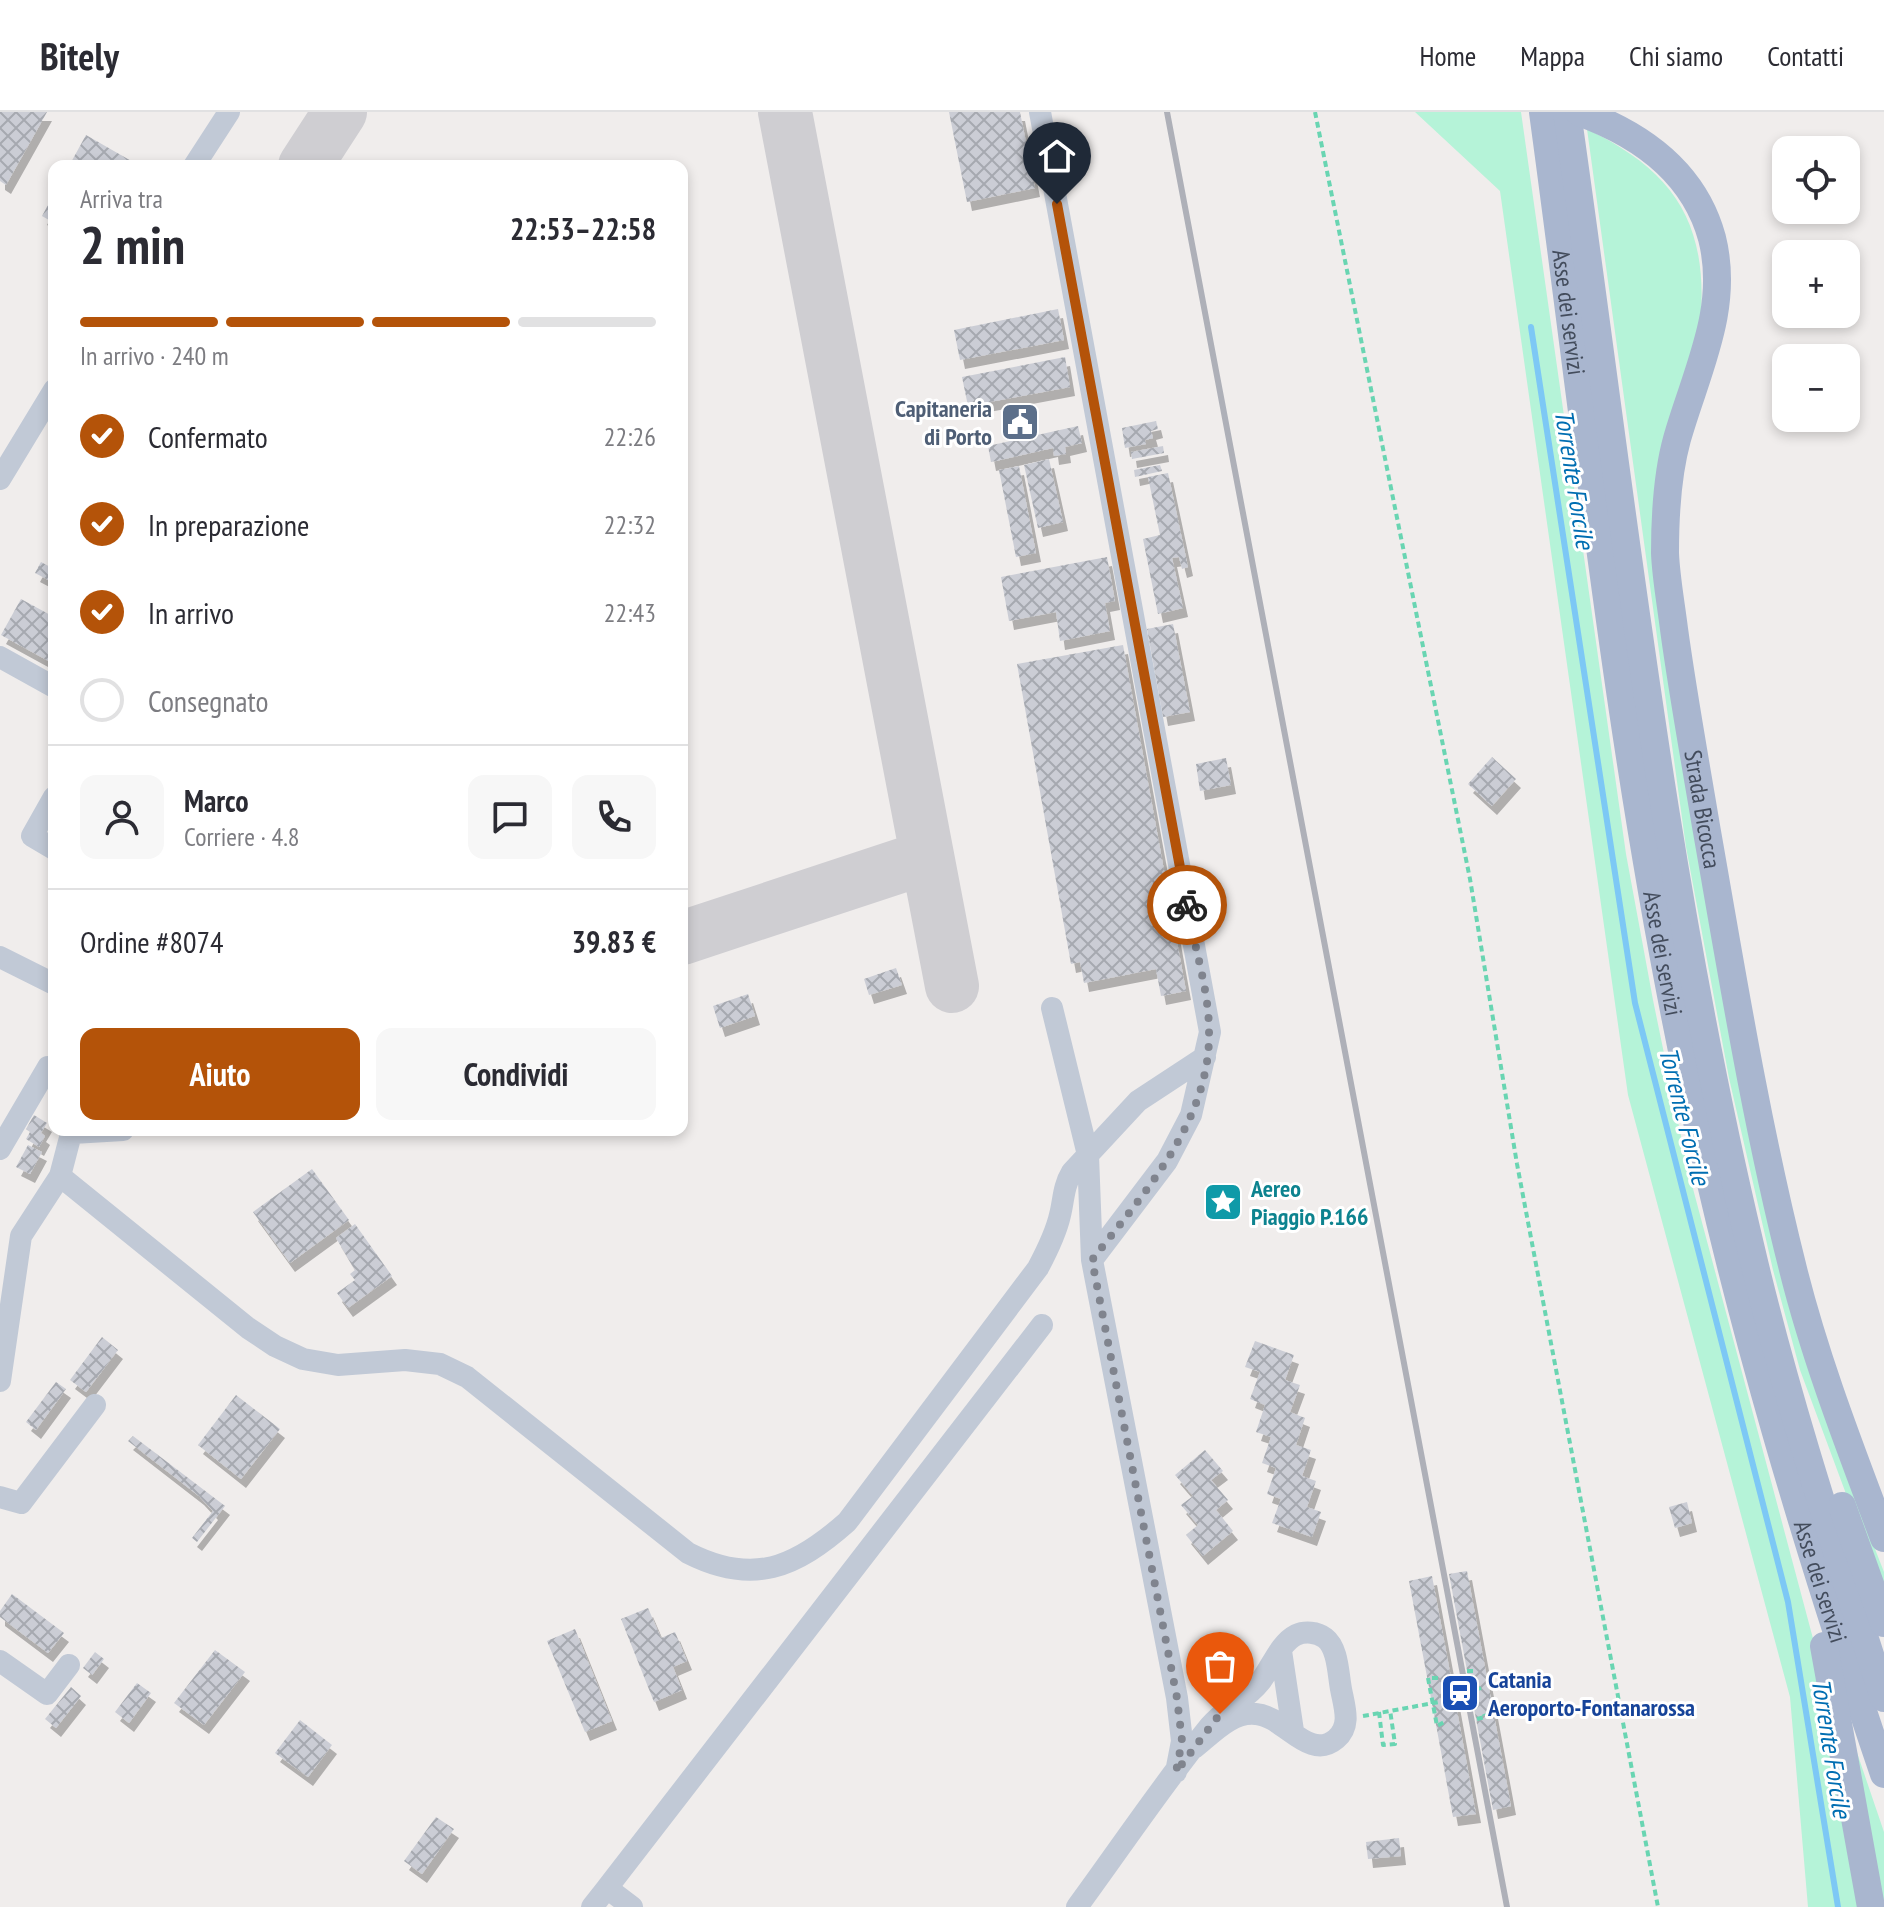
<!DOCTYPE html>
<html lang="it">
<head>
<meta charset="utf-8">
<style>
	body { margin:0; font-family:"PT Sans Narrow",sans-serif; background:#f7f7f7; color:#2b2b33; height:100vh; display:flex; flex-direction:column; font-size:30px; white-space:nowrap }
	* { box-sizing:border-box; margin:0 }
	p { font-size:26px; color:#7c7c81 }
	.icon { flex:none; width:44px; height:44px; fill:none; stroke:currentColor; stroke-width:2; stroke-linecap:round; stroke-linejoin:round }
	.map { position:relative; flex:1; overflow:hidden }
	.panel { position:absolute; left:48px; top:48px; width:640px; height:976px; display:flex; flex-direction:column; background:#fff; border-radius:16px; box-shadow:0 4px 12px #0003 }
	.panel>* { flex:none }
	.controls { position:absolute; left:1772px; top:24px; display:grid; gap:16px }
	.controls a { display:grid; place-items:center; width:88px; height:88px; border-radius:16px; background:#fff; box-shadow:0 4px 12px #0003; font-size:40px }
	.pin { position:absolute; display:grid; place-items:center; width:68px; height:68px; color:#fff; margin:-82px -34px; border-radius:50% 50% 50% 0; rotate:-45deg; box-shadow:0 0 8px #0007 }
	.pin .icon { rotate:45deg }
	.courier { position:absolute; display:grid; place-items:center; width:80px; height:80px; margin:-40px; border:6px solid #b45309; border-radius:50%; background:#fff; color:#222; box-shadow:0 2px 10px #0007 }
	.overview em { font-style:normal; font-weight:600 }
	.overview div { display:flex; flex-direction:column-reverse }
	.overview { display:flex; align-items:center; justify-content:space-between; height:136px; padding:0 32px }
	h1 { font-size:52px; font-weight:600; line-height:60px }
	.bar { display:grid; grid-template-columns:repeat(4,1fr); gap:12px 8px; align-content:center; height:96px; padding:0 32px }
	.bar i { height:10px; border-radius:6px; background:#e1e1e2 }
	.bar .on { background:#b45309 }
	.bar p { grid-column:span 4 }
	.line { display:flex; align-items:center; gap:20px; padding:0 32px; border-top:2px solid #e1e1e2 }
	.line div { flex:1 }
	.round { display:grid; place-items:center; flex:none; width:84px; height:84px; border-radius:16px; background:#f7f7f7 }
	ol { padding:0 32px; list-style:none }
	li { display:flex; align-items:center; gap:24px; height:88px }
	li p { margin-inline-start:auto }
	li .icon { padding:8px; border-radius:50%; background:#b45309; color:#fff; stroke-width:4 }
	li:last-child { color:#7c7c81 }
	li i { width:44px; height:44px; border:4px solid #e1e1e2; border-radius:50% }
	.button { display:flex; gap:16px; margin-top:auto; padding:16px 32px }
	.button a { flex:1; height:92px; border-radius:16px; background:#b45309; color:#fff; font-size:32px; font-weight:600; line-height:92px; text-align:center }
	.button a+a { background:#f7f7f7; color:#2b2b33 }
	header { display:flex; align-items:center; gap:48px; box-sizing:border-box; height:112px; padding:0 40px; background:#fff; border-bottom:2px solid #e1e1e2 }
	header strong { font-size:38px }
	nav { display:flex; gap:44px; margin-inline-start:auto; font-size:28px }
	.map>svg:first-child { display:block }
</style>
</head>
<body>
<header>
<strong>Bitely</strong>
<nav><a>Home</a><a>Mappa</a><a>Chi siamo</a><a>Contatti</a></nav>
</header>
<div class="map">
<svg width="1884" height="1795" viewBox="0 0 1884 1795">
	<defs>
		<pattern id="building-cross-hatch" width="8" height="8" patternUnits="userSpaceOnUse" patternTransform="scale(2)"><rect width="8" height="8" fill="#cbcdd5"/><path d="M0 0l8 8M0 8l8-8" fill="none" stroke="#a6a9b0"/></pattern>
		<filter id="shadow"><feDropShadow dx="5" dy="9" stdDeviation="0" flood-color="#0004"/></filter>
	</defs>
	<rect width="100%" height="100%" fill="#f0edec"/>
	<path fill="#b5f3d8" d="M1415,0h106l105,742 27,146 35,170 135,506 40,231h-55l-18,-210 -162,-602 -128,-904z
		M1587,17c84,41 120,90 114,186l-47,241 196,929 34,87v24l-84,-226 -27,-100 -44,-192 -43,-231z
		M1851,1623l33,97v75z"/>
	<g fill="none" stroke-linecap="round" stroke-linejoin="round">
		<path stroke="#7dc8f5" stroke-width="6" d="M1531,215l104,676 153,599 50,305"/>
		<path stroke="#cfced2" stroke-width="54" d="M785,0l167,874
			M305,54l35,-54
			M682,826l245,-81"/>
	</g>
	<path fill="url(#building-cross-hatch)" filter="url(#shadow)" d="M0,0h47l-41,73 -6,-4z
		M949,0h71l15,76 -68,14z
		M86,23l54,31h-71z
		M54,82v29l-12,-7z
		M1058,197l6,31 -104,20 -6,-30z
		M1065,245l5,30 -102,19 -6,-29z
		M1156,309l2,8 -7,2 2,7 -8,2 1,4 -21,4 -3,-20z
		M1078,314l4,17 -17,4 1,7 -12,2 -1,-8 -62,14 -3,-16z
		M1163,334l1,7 -32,6 -1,-7z
		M1049,347l14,63 -25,6 -14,-63z
		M1160,353l2,6 -27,6 -1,-7z
		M1019,354l17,87 -20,4 -17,-87z
		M1168,361l20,94 -6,2 -3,-12 -7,1 11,50 -25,6 -15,-75 17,-4 -12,-58z
		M1107,445l8,44 -10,2 5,28 -50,10 -4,-29 -47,9 -8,-44z
		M41,450l13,7v14l-19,-10z
		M21,487l33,18v47l-53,-29z
		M1173,512l17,88 -27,5 -16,-88z
		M1123,533l63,346 -25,5 -5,-27 -72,14 -4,-21 -9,2 -54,-300z
		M1492,645l24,22 -24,27 -24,-22z
		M1226,646l5,27 -31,6 -4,-27z
		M896,856l6,17 -33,10 -5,-16z
		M748,882l7,22 -35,12 -7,-22z
		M34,1003l13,8 -6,10 4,3 -6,11 -13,-8 4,-7 -4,-3z
		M28,1033l14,7 -12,22 -14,-7z
		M312,1057l37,51 -59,43 -37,-51z
		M355,1112l37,52 -44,32 -11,-15 18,-13 -5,-6 5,-4 -19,-32z
		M102,1225l16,13 -32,42 -16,-12z
		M1255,1229l39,14 -9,25 15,5 -10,27 15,6 -9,27 15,5 -9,26 14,5 -9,26 14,5 -9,25 -40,-14 9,-24 -14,-5 9,-26 -14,-5 9,-26 -15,-5 9,-27 -15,-6 10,-27 -15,-5z
		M56,1270l10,7 -30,41 -10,-8z
		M236,1283l44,34 -39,50 -43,-34z
		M133,1324l92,70 -28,36 -5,-4 21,-27 -14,-15 -71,-55z
		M1205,1338l18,21 -12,9 17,20 -12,10 17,21 -30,25 -17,-21 12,-10 -17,-20 12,-9 -18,-21z
		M1687,1390l5,21 -17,5 -6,-21z
		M1467,1459l44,235 -18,4 -44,-236z
		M1432,1464l17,91 27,147 -23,3 -16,-87 -28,-149z
		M12,1482l52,39 -16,20 -48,-36v-6z
		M648,1496l13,30 14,-6 12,29 -14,6 9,23 -28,12 -33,-83z
		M575,1517l37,92 -27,11 -38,-91z
		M215,1538l30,22 -41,53 -30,-22z
		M95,1540l9,7 -12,16 -9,-7z
		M137,1571l14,10 -22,30 -14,-11z
		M71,1575l10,9 -25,32 -11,-9z
		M300,1608l32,25 -24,32 -33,-24z
		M436,1705l18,12 -32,45 -18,-13z
		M1399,1726l2,18 -33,3 -2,-17z"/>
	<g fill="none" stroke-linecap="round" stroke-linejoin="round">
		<path stroke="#69d5b2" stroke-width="4" stroke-dasharray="6 4" stroke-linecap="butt" d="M1315,0l155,767 47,285 141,743
			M1467,1559h9
			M1438,1566h-10l9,48 9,-5
			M1472,1582l8,-2 -1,-5
			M1379,1600l4,33 12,-1 -5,-34
			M1363,1604l92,-17
			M1477,1607l8,-2 -1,-3"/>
		<path stroke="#c1c9d6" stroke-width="22" d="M1040,0l170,920 -19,83 -24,46 -75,99
			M194,54l35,-54
			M0,367l54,-89
			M0,545l54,30
			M54,685l-22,39 22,13
			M0,845l54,27
			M1052,896l36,147 4,105 85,438 5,43 -6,31
			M72,1018l-12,46 188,152 27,18 28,13 35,6 67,-5 35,4 27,13 221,176c65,33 107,15 159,-31l191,-254c9,-17 18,-35 22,-53 4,-16 3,-28 12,-43l66,-71 67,-44
			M73,1021l50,-3
			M0,1037l48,-82
			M0,1269l21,-145 39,-60
			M0,1385l21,6 74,-98
			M1281,1539l12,80
			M0,1549l47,33 22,-29
			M607,1776l435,-563
			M592,1795l15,-19 25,19
			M1077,1795c44,-60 86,-123 133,-181 14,-17 36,-26 50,-44 11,-14 20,-39 36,-47 9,-4 21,-3 29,3 13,10 13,35 16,51 3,17 11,37 -5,50 -27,23 -52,-23 -80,-25 -24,-3 -44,20 -62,34"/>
		<g stroke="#a9b6cf" stroke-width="28">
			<path id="s1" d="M1543,0c44,324 78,652 146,972 49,235 118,464 195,690"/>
			<path d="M1567,0c54,378 94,761 183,1133 36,154 86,304 134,453"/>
			<path id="s2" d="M1579,0c61,22 115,60 133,126 18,71 -16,134 -35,201 -10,36 -12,76 -12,114 1,25 6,51 9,76 9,66 21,131 32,197 26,148 50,297 87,443 23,92 58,181 91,269"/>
			<path d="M1842,1394l42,117"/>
			<path d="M1824,1534l47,261"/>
		</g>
		<path stroke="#aeb0b8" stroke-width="6" d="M1167,0l340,1795"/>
	</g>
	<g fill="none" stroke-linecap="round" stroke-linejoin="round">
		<path stroke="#80848e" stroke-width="8" stroke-dasharray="0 14.4" d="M1187,793c7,41 22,85 22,126 2,90 -66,163 -117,229l85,438 5,43 -6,31 44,-58"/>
		<path stroke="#b45309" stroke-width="10" d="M1057,92l130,701"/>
	</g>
	<defs>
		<symbol id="civic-square" viewBox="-11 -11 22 22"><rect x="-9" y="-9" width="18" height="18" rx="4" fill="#5c6f8a" stroke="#fff"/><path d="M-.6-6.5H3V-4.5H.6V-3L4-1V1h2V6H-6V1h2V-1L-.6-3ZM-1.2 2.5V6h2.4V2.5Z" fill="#fff"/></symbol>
		<symbol id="sight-square" viewBox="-11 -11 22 22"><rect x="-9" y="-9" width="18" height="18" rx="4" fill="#0f9aa8" stroke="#fff"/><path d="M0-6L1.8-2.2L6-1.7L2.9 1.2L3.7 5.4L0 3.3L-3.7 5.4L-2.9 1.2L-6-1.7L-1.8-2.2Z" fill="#fff"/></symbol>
		<symbol id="station-square" viewBox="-11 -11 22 22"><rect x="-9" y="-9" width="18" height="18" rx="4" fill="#1a4fb4" stroke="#fff"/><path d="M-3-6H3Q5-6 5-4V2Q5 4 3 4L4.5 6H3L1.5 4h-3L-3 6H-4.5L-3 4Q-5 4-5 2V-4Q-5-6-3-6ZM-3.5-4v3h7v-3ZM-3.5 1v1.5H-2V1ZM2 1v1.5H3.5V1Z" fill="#fff"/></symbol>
	</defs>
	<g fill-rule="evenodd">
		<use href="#civic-square" x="998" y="288" width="44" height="44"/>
		<use href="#sight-square" x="1201" y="1068" width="44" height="44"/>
		<use href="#station-square" x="1438" y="1559" width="44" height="44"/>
	</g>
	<g text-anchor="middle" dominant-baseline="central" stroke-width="6" stroke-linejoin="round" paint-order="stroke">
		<g font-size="24" fill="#434c5c" stroke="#fff">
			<text stroke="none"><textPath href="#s1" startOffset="202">Asse dei servizi</textPath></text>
			<text stroke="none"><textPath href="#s2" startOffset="772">Strada Bicocca</textPath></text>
			<text stroke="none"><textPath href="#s1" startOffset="850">Asse dei servizi</textPath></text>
			<text stroke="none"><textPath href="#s1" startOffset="1498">Asse dei servizi</textPath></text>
		</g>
		<g font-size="24" font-weight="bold" fill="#4e5e75" stroke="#fff" text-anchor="end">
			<text x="992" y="296">Capitaneria<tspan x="992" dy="28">di Porto</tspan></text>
		</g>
		<g font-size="24" font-weight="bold" fill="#0d838f" stroke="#fff" text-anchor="start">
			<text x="1251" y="1076">Aereo<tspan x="1251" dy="28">Piaggio P.166</tspan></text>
		</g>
		<g font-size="24" font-weight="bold" fill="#164399" stroke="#fff" text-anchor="start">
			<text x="1488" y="1567">Catania<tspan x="1488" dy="28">Aeroporto-Fontanarossa</tspan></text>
		</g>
		<g font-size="26" font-style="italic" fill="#006eb2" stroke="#fff">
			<text transform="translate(1575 367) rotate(81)">Torrente Forcile</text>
			<text transform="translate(1685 1004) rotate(76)">Torrente Forcile</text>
			<text transform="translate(1832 1636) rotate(81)">Torrente Forcile</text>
		</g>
	</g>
</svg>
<div class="controls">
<a><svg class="icon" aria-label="locate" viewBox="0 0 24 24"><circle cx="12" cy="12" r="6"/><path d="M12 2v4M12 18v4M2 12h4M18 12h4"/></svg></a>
<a>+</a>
<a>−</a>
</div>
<div class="pin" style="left:1220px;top:1602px;background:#ea580c"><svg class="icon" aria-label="bag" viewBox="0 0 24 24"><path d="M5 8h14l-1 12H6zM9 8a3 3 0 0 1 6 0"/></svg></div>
<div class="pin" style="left:1057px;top:92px;background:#1f2937"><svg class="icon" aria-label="home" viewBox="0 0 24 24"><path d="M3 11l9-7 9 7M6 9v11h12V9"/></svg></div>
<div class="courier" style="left:1187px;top:793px"><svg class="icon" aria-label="bike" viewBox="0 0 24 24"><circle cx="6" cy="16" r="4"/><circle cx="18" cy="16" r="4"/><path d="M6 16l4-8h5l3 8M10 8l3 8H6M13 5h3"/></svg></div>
<section class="panel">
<div class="overview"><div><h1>2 min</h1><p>Arriva tra</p></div><em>22:53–22:58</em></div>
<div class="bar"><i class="on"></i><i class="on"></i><i class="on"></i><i></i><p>In arrivo · 240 m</p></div>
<ol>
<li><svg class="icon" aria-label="check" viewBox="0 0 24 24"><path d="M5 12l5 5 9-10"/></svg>Confermato<p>22:26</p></li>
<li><svg class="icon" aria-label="check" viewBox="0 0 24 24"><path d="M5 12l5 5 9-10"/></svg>In preparazione<p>22:32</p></li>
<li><svg class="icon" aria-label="check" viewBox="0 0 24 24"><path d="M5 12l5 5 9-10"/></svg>In arrivo<p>22:43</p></li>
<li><i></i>Consegnato</li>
</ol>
<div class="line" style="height:144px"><a class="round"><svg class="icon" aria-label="person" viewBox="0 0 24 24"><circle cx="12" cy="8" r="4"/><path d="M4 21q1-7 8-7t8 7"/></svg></a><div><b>Marco</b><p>Corriere · 4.8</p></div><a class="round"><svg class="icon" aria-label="chat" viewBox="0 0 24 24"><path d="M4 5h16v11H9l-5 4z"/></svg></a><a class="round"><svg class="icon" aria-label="phone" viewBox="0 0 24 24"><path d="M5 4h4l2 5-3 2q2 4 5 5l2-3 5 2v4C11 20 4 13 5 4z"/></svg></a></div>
<div class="line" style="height:104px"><div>Ordine #8074</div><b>39.83 €</b></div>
<div class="button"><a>Aiuto</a><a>Condividi</a></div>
</section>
</div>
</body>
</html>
